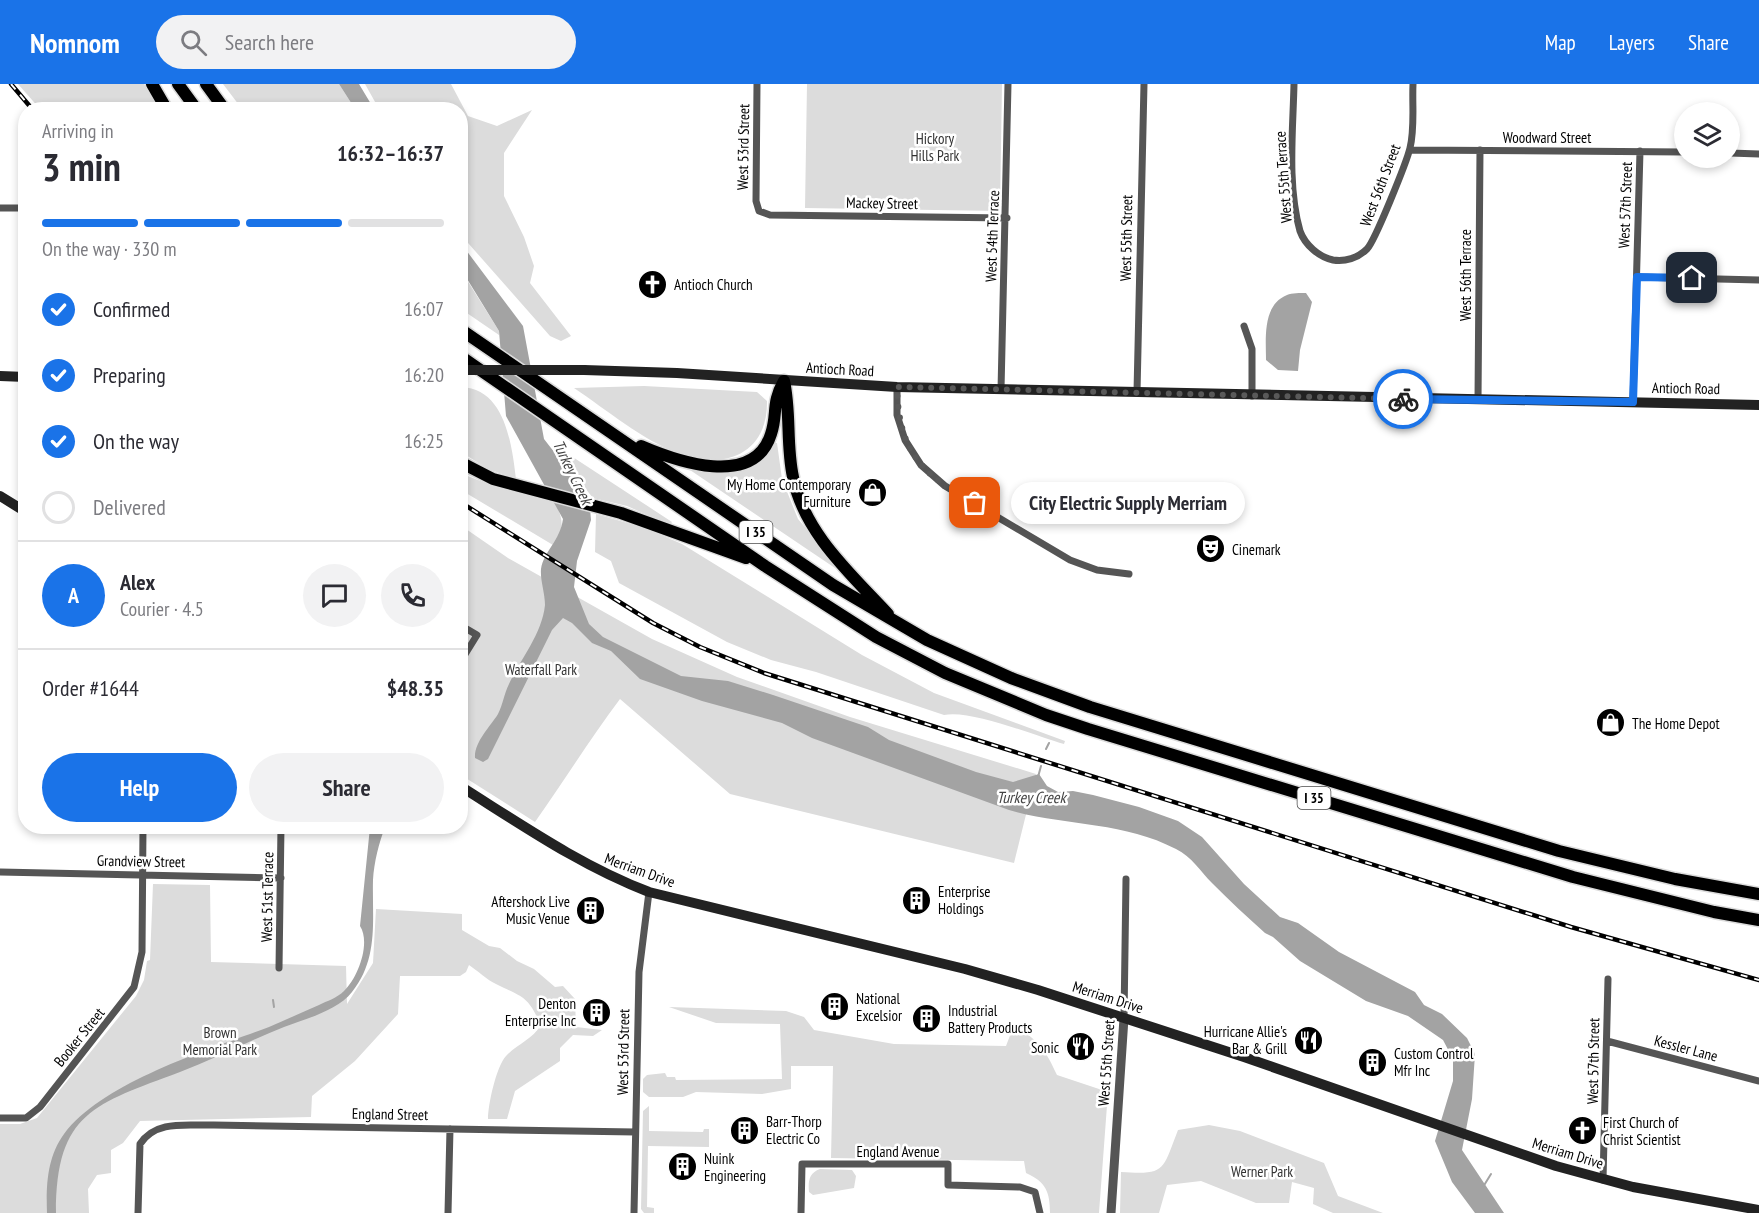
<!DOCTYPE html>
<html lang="en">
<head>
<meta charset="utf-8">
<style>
	body { margin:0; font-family:"PT Sans Narrow",sans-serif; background:#f2f2f3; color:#2b2b33; height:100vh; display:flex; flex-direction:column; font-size:22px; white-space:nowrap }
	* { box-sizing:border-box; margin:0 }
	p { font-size:20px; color:#7c7c81 }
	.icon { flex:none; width:33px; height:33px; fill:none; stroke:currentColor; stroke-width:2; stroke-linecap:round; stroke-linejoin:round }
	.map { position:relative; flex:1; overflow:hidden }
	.side { position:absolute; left:18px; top:18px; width:450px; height:732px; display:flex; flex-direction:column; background:#fff; border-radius:24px; box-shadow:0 3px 9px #0003 }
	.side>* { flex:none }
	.controls { position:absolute; left:1674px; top:18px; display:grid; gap:12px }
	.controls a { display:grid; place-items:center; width:66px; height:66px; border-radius:50%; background:#fff; box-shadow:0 3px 9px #0003; font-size:30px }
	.pin { position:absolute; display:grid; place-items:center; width:51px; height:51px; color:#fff; margin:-26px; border-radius:12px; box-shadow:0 3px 9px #0006 }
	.courier { position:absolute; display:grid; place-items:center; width:60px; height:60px; margin:-30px; border:4px solid #1a73e8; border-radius:50%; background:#fff; color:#222; box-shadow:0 2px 8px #0007 }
	.bubble { position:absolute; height:42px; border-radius:21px; background:#fff; box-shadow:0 3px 9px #0003; font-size:20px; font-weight:800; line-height:42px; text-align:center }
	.headline em { font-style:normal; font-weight:800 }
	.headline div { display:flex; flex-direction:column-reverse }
	.headline { display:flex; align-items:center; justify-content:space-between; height:102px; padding:0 24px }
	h1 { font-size:39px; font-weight:800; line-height:45px }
	.bar { display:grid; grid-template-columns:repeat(4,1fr); gap:9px 6px; align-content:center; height:72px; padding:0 24px }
	.bar i { height:8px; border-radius:4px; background:#e1e1e2 }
	.bar .active { background:#1a73e8 }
	.bar p { grid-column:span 4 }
	.line { display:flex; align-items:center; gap:15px; padding:0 24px; border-top:2px solid #e1e1e2 }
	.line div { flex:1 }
	.round { display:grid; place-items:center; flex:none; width:63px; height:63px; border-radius:32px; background:#f2f2f3 }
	ol { padding:0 24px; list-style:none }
	li { display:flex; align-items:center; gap:18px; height:66px }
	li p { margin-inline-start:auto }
	li .icon { padding:6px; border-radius:50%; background:#1a73e8; color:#fff; stroke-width:4 }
	li:last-child { color:#7c7c81 }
	li i { width:33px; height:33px; border:3px solid #e1e1e2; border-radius:50% }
	.primary-button { display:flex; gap:12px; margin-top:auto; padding:12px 24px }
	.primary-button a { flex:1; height:69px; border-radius:36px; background:#1a73e8; color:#fff; font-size:24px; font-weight:800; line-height:69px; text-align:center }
	.primary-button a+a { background:#f2f2f3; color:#2b2b33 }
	header { display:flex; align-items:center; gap:36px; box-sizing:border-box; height:84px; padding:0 30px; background:#1a73e8; color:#fff }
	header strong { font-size:28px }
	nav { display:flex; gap:33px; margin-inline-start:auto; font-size:21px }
	.search { width:420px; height:54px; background:#f2f2f3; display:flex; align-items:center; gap:15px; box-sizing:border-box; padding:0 21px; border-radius:33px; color:#7c7c81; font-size:22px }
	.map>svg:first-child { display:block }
</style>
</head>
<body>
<header>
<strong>Nomnom</strong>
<div class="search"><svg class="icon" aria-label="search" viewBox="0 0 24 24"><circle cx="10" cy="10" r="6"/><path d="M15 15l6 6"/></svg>Search here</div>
<nav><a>Map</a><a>Layers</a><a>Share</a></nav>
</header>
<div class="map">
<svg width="1759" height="1129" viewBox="0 0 1759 1129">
	<rect width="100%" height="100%" fill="#fff"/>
	<path fill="#dcdcdc" d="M18,0h126l15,25h-119z
		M223,0h116l16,25h-113z
		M365,0h86l17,32 29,10 35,-16 -28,43v43l20,41 10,29 -4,17 41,53 -10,5 -11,-5 -89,-101 -1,-125 -81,-1z
		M807,0h195l-2,127 -195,-3z
		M460,185l39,62v4l-38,-26z
		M644,302l113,6 10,9c1,52 -41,69 -87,53 -38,-14 -73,-44 -106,-66z
		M461,303c44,1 51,58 55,92l-28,-10 -27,-17z
		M773,359h4l5,36 16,40 35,41 2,8 -145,-98c34,2 64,5 83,-27z
		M559,364l113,74 -2,3 -43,-19 -34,-8 -20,-25z
		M460,389l36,14 60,16c7,17 9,27 -3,42l-92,-55z
		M596,430l49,14 37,16 180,111 72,38 131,48 -1,3c-28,-8 -94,-35 -120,-29l-128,-43 -45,-12 -44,-18 -108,-59 -8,-22 -16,-9z
		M466,445l42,29 144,81 85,38 113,40 186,57 -22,89 -284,-69 -110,-95c-30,40 -56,82 -85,123l-74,-47 -1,-237z
		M153,800l57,1 1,77 135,4 1,38 26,-41 3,-54 86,5v16l27,16 11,2 17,13 17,8 21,18 8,-1 12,13 1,28 26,3 -9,6 -20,-1 -13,13v13l-45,30 -8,28h-19c0,-14 8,-52 18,-63 11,-12 26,-16 35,-31 -14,-30 -17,-27 -45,-41 -9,-4 -18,-13 -27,-19l-3,7 -6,4h-60l-2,38 -43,47 -43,35 -1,21 -171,4 -17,22 -12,7v23l-14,2 -9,14 1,24h-89v-89h20l17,-6 99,-122 8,-16 3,-19 3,-1z
		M669,923l117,4 18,6 10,13 80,14 112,2 8,-21c25,16 31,24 43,50l51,17 -9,121h-49c0,-21 -4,-31 -24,-40l-2,-12 -193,-3 2,-92h-42v23l-29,5 -66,-2 -13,5h-34l-6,-5v-13l4,-4 18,-2 2,4h8l1,3 106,-1 -2,-55 -64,-1z
		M649,1022v25l54,1 1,-3h5v18l-61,-1 -1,61 7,1v5h-10l-3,-4 2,-98z
		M1209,1041l31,6 84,32 14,33 45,17h-50l-20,-9 1,-16 -22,-6 -3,21h-33l-55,-22 -34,4 -8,28h-39l1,-41c45,3 41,-1 57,-42z
		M820,1085l32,1 4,6 -2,12 -41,7 -4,-3c-1,-11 0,-19 11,-23z"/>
	<path fill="#a3a3a3" d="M339,0h20l15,25h-19z
		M460,158l63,84 21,113 45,58 2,23 -14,41 -3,26 15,37 14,13 78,39 47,5 45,14 95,32 21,13 87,32 37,10 26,-8 8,12 11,6 15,-1 20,4 46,12 39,14 24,16 42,47 36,33 18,6 41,29 76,40 9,13 18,9 25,24 8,16 -3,45 -10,51 42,63h-29l-23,-31 -17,-41 18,-60v-22l-10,-19 -35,-24 -42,-15 -66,-40 -27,-24 -8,-4c-18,-16 -36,-33 -53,-50 -12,-12 -20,-26 -36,-34 -53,-28 -111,-23 -167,-39l-197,-72 -30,-15 -80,-22 -62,-22 -29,-28 -19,-8 -20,-20 -9,-5 -11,12 -64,129 -5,3 -8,-4c-1,-16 15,-31 23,-44 5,-10 6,-20 11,-30 12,-26 33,-50 36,-79 0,-12 -5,-25 -4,-36 3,-18 19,-28 22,-50l-57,-103 -7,-85 -38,-62z
		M1306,209l6,9 -12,48 -2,21 -20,-1 -12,-10c0,-21 -4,-55 21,-65 5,-2 13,-2 19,-2z
		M370,743h15c-6,16 -11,35 -12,53 -1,40 6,78 -21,112 -15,19 -47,27 -68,35 -36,14 -69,32 -104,45 -85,32 -124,40 -124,141h-9c-1,-27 0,-56 17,-79 39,-52 144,-84 205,-107 17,-7 33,-15 50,-22 8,-4 18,-7 25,-14 14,-13 27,-48 16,-65z"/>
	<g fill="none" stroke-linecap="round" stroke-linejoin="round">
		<path stroke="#a3a3a3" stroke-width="2" d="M1046,665l3,-6
			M1038,693l3,-11
			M273,916l1,7
			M1483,1103l8,-13"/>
		<defs>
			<path id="motorway" d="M152,0l15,26
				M178,0l19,26
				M206,0l19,26
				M460,245l373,256 94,55 84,38 79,29 469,144 116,28 84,15
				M460,272l305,210 111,71 69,36 101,42 42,14 485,148 141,35 45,8
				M784,297c7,32 2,64 9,96 11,56 58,97 95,137
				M641,362c35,15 113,43 130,-12 7,-21 0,-30 13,-53
				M460,378l33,17 128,34 125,45"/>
		</defs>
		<use href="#motorway" stroke="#dbdbdb" stroke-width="15"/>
		<path stroke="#555" stroke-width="7" d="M757,0l-1,117 3,10 11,4 237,3
			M1294,0c-1,47 -7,101 6,147 5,14 19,26 33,29 12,2 25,-2 34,-11 8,-8 40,-88 43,-101 5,-20 2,-43 3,-64
			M1410,66l274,2
			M1730,69l29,1
			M0,124h26
			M1637,193l122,3
			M1244,242l8,23v47
			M897,303v28l8,25 16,25 24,21 125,74 27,10 32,4
			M1001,306l7,-306
			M1137,308l7,-308
			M1478,316l2,-250
			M1633,318l7,-251
			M460,541l17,10 -13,21 -4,-2
			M0,788l281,6
			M279,884l2,-142
			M1124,934l2,-139
			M1607,957l152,40
			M0,1034h26l14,-11 94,-120 8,-35 1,-126
			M1603,1096l5,-201
			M138,1129l2,-69c16,-25 48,-18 74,-19l421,7
			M448,1129l2,-84
			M634,1129l5,-241 10,-80
			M801,1129l1,-49h146v21l72,2 15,5 5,21"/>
		<path stroke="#555" stroke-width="9" d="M1111,1129l13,-195"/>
		<path stroke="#222" stroke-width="10" d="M584,286l93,3 220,14 862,18
			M0,292l26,1
			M0,412l26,16
			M460,702c62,39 121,80 189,106l316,77 73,21 206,67 312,109 77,21 126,23"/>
		<use href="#motorway" stroke="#000" stroke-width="12"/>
		<defs>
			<path id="rail" d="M11,0l22,26
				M460,418l193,121 47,24 64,26 807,254 188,53"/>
		</defs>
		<use href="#rail" stroke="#000" stroke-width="4.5"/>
		<use href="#rail" stroke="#fff" stroke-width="2" stroke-dasharray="7" stroke-linecap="butt"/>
		<path stroke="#222" stroke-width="10" d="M460,286h124"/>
	</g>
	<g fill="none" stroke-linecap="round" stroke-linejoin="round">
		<path stroke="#595959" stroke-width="6" stroke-dasharray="0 10.8" d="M975,419c-55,-29 -76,-52 -78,-116l506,12"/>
		<path stroke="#1a73e8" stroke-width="8" d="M1403,315l230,3 4,-125 55,1"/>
	</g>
	<defs>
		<symbol id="church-disc" viewBox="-11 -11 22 22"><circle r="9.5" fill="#000" stroke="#fff"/><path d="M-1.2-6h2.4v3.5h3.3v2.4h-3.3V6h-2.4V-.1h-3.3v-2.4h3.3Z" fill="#fff"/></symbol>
		<symbol id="shop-disc" viewBox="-11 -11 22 22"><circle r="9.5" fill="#000" stroke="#fff"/><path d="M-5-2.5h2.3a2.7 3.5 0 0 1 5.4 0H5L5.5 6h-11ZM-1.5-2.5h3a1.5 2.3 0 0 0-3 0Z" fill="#fff"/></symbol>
		<symbol id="theatre-disc" viewBox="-11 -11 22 22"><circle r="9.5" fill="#000" stroke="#fff"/><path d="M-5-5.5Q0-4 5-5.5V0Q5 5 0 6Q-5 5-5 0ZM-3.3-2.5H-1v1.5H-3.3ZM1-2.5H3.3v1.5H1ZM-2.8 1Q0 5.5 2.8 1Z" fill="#fff"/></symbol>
		<symbol id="building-disc" viewBox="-11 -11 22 22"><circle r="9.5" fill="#000" stroke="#fff"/><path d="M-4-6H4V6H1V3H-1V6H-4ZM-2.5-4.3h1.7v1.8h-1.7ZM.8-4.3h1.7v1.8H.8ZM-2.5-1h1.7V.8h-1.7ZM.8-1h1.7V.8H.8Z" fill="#fff"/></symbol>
		<symbol id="restaurant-disc" viewBox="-11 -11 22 22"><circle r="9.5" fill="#000" stroke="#fff"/><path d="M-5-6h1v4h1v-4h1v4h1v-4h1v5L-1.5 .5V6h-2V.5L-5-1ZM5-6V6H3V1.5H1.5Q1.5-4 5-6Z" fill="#fff"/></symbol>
	</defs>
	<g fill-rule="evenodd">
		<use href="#church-disc" x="636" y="184" width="33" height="33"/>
		<use href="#shop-disc" x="856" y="392" width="33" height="33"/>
		<use href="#theatre-disc" x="1194" y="448" width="33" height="33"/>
		<use href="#shop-disc" x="1594" y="622" width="33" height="33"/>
		<use href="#building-disc" x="900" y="800" width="33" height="33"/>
		<use href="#building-disc" x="574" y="810" width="33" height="33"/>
		<use href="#building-disc" x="818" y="906" width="33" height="33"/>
		<use href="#building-disc" x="580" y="912" width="33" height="33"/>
		<use href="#building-disc" x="910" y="918" width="33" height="33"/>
		<use href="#restaurant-disc" x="1292" y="940" width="33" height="33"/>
		<use href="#restaurant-disc" x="1064" y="946" width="33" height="33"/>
		<use href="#building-disc" x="1356" y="962" width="33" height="33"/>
		<use href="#building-disc" x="728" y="1030" width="33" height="33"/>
		<use href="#church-disc" x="1566" y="1030" width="33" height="33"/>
		<use href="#building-disc" x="666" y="1066" width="33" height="33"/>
	</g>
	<g text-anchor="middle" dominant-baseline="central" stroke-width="5" stroke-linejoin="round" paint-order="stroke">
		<g fill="#fff" stroke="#4c4c4c" stroke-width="1.5">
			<rect x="739.5" y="437" width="33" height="22" rx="4.5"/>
			<rect x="1297.5" y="703" width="33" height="22" rx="4.5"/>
		</g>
		<g font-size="14" font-weight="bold" fill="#000">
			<text x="756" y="448">I 35</text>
			<text x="1314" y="714">I 35</text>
		</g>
		<g font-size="15" fill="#000" stroke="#fff">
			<text x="1547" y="53">Woodward Street</text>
			<text transform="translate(743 63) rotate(-89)">West 53rd Street</text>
			<text transform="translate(1283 93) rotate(-94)">West 55th Terrace</text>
			<text transform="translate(1380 101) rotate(-69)">West 56th Street</text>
			<text transform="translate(882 119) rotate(1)">Mackey Street</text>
			<text transform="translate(1625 121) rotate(-88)">West 57th Street</text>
			<text transform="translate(992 152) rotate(-88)">West 54th Terrace</text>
			<text transform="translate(1126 154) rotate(-89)">West 55th Street</text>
			<text transform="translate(1465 191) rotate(-90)">West 56th Terrace</text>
			<text transform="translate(840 285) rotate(3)">Antioch Road</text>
			<text transform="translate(1686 304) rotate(1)">Antioch Road</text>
			<text transform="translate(141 777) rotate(1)">Grandview Street</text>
			<text transform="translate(640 786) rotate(20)">Merriam Drive</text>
			<text transform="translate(267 813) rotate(-89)">West 51st Terrace</text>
			<text transform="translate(1108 913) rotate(18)">Merriam Drive</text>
			<text transform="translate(79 953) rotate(-51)">Booker Street</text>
			<text transform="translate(1686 964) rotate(15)">Kessler Lane</text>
			<text transform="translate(623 968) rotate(-89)">West 53rd Street</text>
			<text transform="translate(1593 977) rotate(-89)">West 57th Street</text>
			<text transform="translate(1106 979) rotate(-86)">West 55th Street</text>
			<text transform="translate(390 1030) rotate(1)">England Street</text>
			<text x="898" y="1067">England Avenue</text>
			<text transform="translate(1568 1069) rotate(17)">Merriam Drive</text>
		</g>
		<g font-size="15" fill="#333" stroke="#fff">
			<text x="935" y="54">Hickory<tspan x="935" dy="17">Hills Park</tspan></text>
			<text x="541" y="585">Waterfall Park</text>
			<text x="220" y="948">Brown<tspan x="220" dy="17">Memorial Park</tspan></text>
			<text x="1262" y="1087">Werner Park</text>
		</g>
		<g font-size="15" fill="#000" stroke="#fff" text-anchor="start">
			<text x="674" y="200">Antioch Church</text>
			<text x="851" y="400" text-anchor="end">My Home Contemporary<tspan x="851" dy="17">Furniture</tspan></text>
			<text x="1232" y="465">Cinemark</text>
			<text x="1632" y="639">The Home Depot</text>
			<text x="938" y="807">Enterprise<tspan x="938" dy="17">Holdings</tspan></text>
			<text x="570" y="817" text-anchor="end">Aftershock Live<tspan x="570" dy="17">Music Venue</tspan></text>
			<text x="856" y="914">National<tspan x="856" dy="17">Excelsior</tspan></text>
			<text x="576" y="919" text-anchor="end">Denton<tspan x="576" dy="17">Enterprise Inc</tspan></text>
			<text x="948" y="926">Industrial<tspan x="948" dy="17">Battery Products</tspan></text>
			<text x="1287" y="947" text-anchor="end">Hurricane Allie's<tspan x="1287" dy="17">Bar &amp; Grill</tspan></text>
			<text x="1059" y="963" text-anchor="end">Sonic</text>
			<text x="1394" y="969">Custom Control<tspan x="1394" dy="17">Mfr Inc</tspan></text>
			<text x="766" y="1037">Barr-Thorp<tspan x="766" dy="17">Electric Co</tspan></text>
			<text x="1603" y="1038">First Church of<tspan x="1603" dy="17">Christ Scientist</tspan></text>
			<text x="704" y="1074">Nuink<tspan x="704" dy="17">Engineering</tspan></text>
		</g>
		<g font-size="16" font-style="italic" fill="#444" stroke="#fff">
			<text transform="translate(573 388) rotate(64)">Turkey Creek</text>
			<text x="1031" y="713">Turkey Creek</text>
		</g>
	</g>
</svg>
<div class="controls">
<a><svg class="icon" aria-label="layers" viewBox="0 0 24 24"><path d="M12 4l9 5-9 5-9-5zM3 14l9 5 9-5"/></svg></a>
</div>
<div class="pin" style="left:975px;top:419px;background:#ea580c"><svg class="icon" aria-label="bag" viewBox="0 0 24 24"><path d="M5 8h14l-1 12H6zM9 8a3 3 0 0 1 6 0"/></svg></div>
<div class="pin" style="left:1692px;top:194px;background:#1f2937"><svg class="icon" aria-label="home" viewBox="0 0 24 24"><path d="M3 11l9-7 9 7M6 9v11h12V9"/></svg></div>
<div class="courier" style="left:1403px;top:315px"><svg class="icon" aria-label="bike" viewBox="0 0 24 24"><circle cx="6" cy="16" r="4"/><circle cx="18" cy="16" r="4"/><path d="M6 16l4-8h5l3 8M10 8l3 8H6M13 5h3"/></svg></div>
<div class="bubble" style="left:1011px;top:398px;width:234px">City Electric Supply Merriam</div>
<section class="side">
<div class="headline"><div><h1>3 min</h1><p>Arriving in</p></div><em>16:32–16:37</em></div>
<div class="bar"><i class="active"></i><i class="active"></i><i class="active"></i><i></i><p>On the way · 330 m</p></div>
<ol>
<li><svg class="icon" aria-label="check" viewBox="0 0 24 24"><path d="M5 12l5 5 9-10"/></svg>Confirmed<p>16:07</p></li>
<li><svg class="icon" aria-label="check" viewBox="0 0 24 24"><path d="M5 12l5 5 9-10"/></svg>Preparing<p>16:20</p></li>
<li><svg class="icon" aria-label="check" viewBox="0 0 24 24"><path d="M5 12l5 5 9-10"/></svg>On the way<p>16:25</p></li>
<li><i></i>Delivered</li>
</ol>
<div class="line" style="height:108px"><b class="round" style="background:#1a73e8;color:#fff">A</b><div><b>Alex</b><p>Courier · 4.5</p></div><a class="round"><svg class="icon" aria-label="chat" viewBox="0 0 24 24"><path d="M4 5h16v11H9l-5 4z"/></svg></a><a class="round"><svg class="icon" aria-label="phone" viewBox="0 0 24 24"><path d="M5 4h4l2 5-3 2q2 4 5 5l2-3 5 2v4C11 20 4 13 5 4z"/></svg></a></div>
<div class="line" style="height:78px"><div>Order #1644</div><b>$48.35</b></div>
<div class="primary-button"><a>Help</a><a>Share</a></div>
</section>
</div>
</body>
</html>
